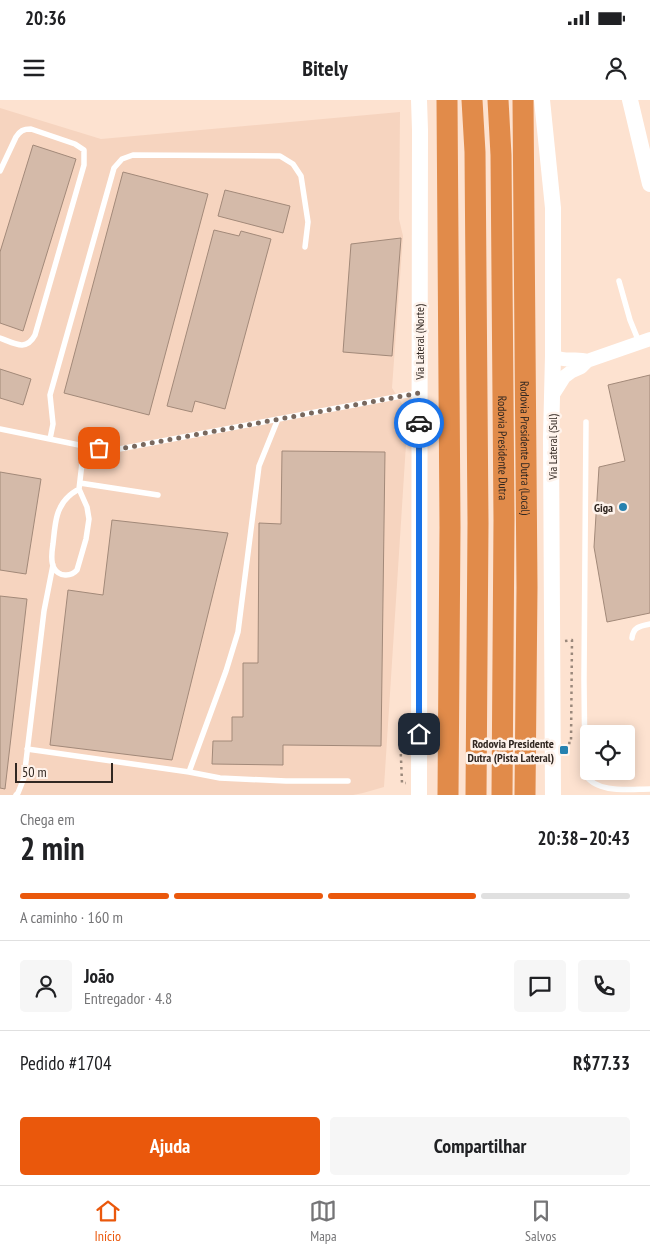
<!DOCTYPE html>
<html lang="pt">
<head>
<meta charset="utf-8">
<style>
	body { margin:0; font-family:"PT Sans Narrow",sans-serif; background:#f6f6f6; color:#202124; height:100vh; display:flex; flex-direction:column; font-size:19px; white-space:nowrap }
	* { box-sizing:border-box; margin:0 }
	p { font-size:16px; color:#757577 }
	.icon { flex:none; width:28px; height:28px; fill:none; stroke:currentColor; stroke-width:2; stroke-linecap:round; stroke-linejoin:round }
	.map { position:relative; height:695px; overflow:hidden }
	.details { display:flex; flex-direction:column; background:#fff; flex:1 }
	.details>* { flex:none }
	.buttons { position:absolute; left:580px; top:625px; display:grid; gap:10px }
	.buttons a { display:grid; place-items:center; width:55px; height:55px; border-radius:5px; background:#fff; box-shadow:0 2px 12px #0003; font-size:25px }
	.scale { position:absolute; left:15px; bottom:12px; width:98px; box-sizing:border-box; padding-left:5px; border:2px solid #312721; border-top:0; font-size:14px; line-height:18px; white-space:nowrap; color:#312721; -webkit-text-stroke:4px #fef3ec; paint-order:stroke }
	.pin { position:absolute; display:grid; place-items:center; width:42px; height:42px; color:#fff; margin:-21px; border-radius:10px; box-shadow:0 2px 8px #0006 }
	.courier { position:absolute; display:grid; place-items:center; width:50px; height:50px; margin:-25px; border:4px solid #1a73e8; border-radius:50%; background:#fff; color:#222; box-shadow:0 1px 6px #0007 }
	.overview em { font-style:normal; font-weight:700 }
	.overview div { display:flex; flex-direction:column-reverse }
	.overview { display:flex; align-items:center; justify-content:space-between; height:85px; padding:0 20px }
	h1 { font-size:32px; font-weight:700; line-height:38px }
	.bar { display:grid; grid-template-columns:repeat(4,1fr); gap:8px 5px; align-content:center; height:60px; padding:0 20px }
	.bar i { height:6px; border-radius:4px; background:#e0e0e0 }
	.bar .on { background:#ea580c }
	.bar p { grid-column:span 4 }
	.line { display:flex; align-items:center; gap:12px; padding:0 20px; border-top:1px solid #e0e0e0 }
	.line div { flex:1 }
	.round { display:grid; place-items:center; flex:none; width:52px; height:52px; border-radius:5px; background:#f6f6f6 }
	.button { display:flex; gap:10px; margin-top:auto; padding:10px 20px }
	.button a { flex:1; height:58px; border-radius:5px; background:#ea580c; color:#fff; font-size:20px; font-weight:700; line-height:58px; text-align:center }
	.button a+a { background:#f6f6f6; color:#202124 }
	.status { display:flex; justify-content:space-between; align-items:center; height:35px; padding:0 25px; background:#fff; direction:ltr }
	.status svg { height:14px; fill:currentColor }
	header { display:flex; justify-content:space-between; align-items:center; height:65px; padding:0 20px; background:#fff; font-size:22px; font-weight:700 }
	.dock { display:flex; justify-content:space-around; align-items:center; height:70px; border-top:1px solid #e0e0e0; background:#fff; font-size:14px; color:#757577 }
	.dock a { display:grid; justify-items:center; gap:2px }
	.dock .on { color:#ea580c }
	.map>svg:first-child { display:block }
</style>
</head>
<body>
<div class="status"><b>20:36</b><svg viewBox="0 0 49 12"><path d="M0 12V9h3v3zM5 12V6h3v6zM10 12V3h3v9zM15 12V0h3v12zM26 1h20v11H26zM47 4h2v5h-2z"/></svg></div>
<header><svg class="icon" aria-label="menu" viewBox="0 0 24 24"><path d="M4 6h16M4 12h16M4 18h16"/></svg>Bitely<svg class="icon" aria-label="person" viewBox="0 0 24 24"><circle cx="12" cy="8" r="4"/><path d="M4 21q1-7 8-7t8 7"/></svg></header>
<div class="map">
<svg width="650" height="695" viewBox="0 0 650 695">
	<rect width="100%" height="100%" fill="#fde2d0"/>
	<path fill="#f6d4bf" d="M0,8l101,31 299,-27 -1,107 4,17 -11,152 16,25 -24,374 -21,6 -10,2h-353z"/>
	<path fill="#d4baa9" stroke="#a28979" d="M33,45l43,14 -53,172 -23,-8v-71z
		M123,72l85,22 -59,221 -85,-22z
		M225,90l65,16 -7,27 -65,-17z
		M214,130l25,6 2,-5 30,8 -46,170 -30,-8 -3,11 -25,-6z
		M401,138l-9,118 -49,-4 8,-108z
		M0,269l31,10 -8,26 -23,-7z
		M650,275v238l-43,9 -13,-75 5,-80 26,-6 -17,-76z
		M282,351l103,1 -4,294 -98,-1v20l-71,-1 1,-23h19v-24h11v-54h15l1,-140 22,1z
		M0,372l41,7 -15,95 -26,-4z
		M112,420l116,13 -56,227 -122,-15 18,-155 35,5z
		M0,496l27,3 -22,190 -5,-1z"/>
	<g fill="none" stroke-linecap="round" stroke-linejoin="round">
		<path stroke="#9a887b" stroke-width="2.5" stroke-dasharray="2.5 4" stroke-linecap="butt" d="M565,541l7,-1 -1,103h-4
			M405,635v-1h-5l2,49h4"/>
		<path stroke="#fff" stroke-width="5.5" d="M0,71l16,-34c4,-6 7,-8 15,-8l44,15 9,6v15l-49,170c-9,17 -21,8 -35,3
			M619,181l11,39 9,22
			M586,322l-2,258 1,94c11,20 45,15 65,15
			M0,329l84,17 30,4 303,-57
			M50,339l3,-15 -3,-29 64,-227 8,-9 11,-4 147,1 13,8 8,12 7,46 -3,25
			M80,383l78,12
			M79,389c-3,2 -7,4 -10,7 -14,12 -14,31 -16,48 -1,7 -3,17 1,24 5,9 17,9 23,2l9,-31 3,-20 -2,-12 -8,-18 5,-43
			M632,538c1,-11 8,-12 18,-14
			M27,649l162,23 37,-101 12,-39 21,-166 19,-47
			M189,672l31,6 66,3h62
			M16,695l2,-2 6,-15 20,-167 9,-46"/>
		<path stroke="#fff" stroke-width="14" d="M553,256c14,7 22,1 34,5
			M552,296l12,-19 8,-6 9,-4 6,-6 63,-22"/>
		<path stroke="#fff" stroke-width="16" d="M419,0l1,30 -1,665
			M542,0l11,108v148l-2,82 2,357
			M630,0l20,84"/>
		<g stroke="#e18b4a" stroke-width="21">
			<path d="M447,0l3,427 -2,268"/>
			<path d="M472,0l3,52 3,371 -2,272"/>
			<path id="s1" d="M498,0l3,55 3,365 -2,275"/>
			<path id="s2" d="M523,0l4,487 -2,208"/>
		</g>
	</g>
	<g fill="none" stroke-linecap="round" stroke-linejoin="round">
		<path stroke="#78685e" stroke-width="5" stroke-dasharray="0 9" d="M99,348l15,2 305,-57v30"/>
		<path stroke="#1a73e8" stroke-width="6" d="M419,634v-311"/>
	</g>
	<g fill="#2681af" stroke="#fef3ec" stroke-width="2">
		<circle cx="623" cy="407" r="5"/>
		<rect x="559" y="645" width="10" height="10" rx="2.5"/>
	</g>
	<g text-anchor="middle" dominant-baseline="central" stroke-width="5" stroke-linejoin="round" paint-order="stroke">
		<g font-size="12" fill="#312721" stroke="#fef3ec">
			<text transform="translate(419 242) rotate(-90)">Via Lateral (Norte)</text>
			<text stroke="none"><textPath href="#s1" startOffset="348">Rodovia Presidente Dutra</textPath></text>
			<text transform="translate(552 347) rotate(-90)">Via Lateral (Sul)</text>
			<text stroke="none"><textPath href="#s2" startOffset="348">Rodovia Presidente Dutra (Local)</textPath></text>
		</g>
		<g font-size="12" font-weight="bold" fill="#312721" stroke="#fef3ec" text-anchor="end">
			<text x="613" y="407">Giga</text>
			<text x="554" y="643">Rodovia Presidente<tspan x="554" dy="14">Dutra (Pista Lateral)</tspan></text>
		</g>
	</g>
</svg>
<div class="buttons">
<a><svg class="icon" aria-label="locate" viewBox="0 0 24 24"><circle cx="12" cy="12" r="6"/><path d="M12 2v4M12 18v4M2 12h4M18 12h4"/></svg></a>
</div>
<div class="scale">50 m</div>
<div class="pin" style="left:99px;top:348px;background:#ea580c"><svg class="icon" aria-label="bag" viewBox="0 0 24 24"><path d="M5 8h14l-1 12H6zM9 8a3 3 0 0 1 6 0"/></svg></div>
<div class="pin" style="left:419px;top:634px;background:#1f2937"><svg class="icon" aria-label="home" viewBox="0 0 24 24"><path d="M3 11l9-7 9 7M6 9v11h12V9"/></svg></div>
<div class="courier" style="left:419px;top:323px"><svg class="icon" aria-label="car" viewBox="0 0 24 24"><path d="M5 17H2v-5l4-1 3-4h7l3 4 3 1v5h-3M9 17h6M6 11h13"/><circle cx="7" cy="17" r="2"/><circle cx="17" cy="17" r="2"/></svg></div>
</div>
<section class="details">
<div class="overview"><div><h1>2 min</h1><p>Chega em</p></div><em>20:38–20:43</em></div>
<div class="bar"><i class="on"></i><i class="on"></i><i class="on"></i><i></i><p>A caminho · 160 m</p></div>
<div class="line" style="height:90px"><a class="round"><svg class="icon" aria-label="person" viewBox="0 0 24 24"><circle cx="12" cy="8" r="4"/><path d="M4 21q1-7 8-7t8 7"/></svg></a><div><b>João</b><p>Entregador · 4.8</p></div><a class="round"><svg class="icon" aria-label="chat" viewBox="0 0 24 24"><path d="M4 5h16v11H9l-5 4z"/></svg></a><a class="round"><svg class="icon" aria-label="phone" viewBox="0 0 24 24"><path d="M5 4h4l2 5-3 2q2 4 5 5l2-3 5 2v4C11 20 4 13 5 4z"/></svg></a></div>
<div class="line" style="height:65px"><div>Pedido #1704</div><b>R$77.33</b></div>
<div class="button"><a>Ajuda</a><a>Compartilhar</a></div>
</section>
<nav class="dock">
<a class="on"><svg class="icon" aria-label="home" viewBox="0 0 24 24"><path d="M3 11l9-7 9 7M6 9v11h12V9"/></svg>Início</a>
<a><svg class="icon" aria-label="map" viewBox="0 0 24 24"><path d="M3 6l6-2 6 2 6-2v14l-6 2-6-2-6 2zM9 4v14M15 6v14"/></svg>Mapa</a>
<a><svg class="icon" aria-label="saved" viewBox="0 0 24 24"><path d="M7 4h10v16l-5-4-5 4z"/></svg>Salvos</a>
</nav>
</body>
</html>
